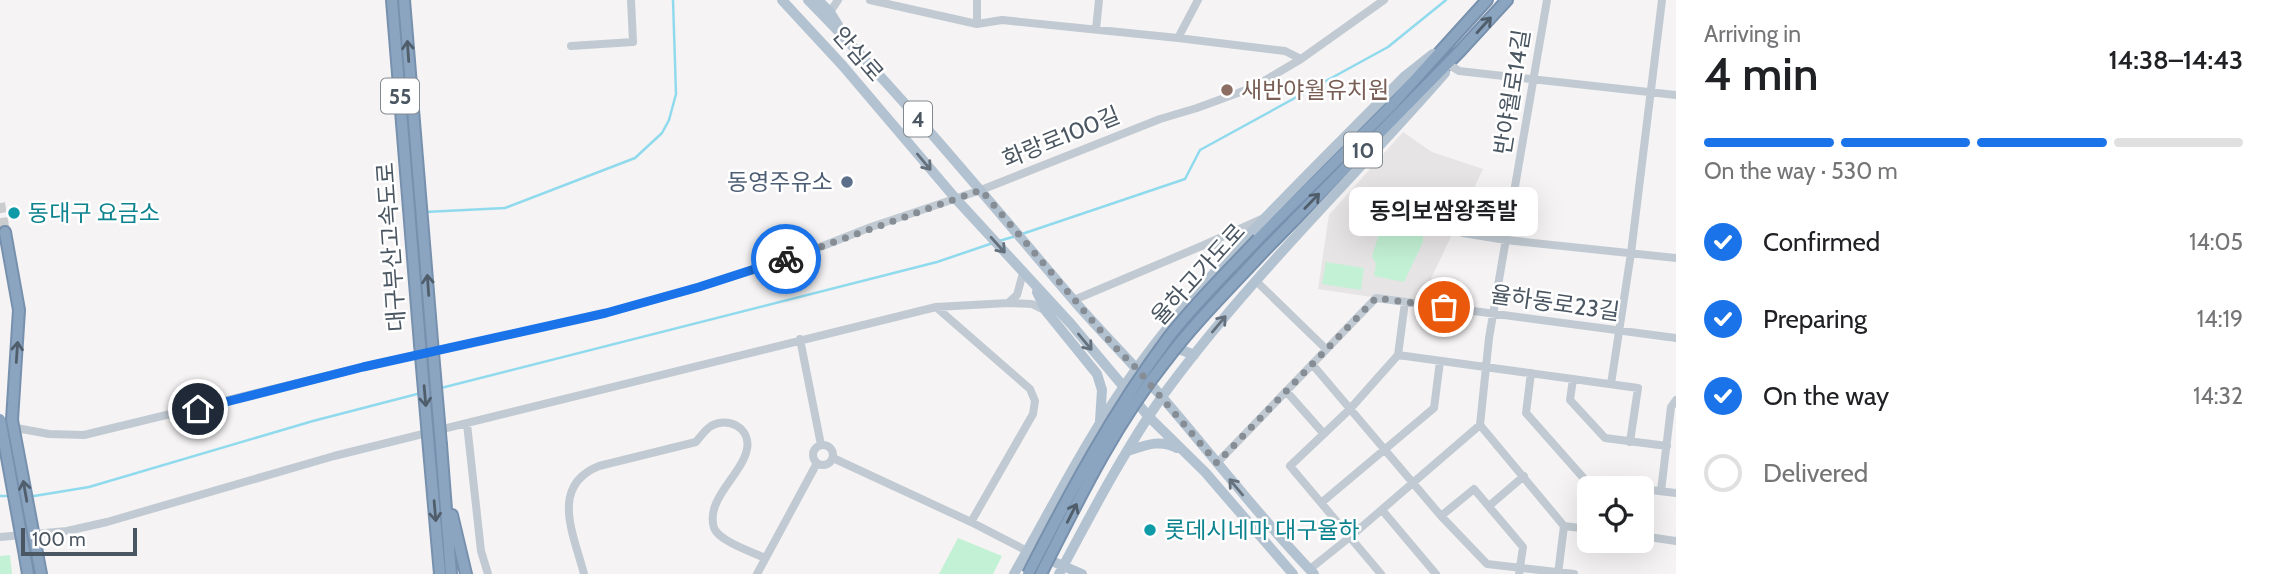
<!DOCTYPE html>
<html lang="en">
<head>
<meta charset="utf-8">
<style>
	body { margin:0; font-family:Cabin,"Noto Sans KR",sans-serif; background:#f6f6f6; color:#202124; height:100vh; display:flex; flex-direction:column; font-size:26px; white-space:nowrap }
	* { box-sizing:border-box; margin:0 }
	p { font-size:23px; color:#757577 }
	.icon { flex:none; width:38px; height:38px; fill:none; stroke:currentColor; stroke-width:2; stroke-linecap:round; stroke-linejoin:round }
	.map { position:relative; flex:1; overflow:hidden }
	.side { display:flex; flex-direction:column; background:#fff; width:595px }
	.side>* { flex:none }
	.controls { position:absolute; left:1577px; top:476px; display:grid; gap:14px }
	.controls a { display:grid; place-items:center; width:77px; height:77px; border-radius:10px; background:#fff; box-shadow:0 7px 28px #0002; font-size:35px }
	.scale { position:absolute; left:21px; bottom:18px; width:116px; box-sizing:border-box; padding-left:7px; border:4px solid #4a5661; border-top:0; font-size:19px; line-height:24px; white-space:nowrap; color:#4a5661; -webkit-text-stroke:5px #fff; paint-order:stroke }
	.pin { position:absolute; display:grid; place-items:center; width:60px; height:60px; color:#fff; margin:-30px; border:4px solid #fff; border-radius:50%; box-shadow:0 2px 7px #0007 }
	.courier { position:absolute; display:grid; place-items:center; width:70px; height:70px; margin:-35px; border:5px solid #1a73e8; border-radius:50%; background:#fff; color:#222; box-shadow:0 2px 9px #0007 }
	.bubble { position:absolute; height:49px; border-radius:10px; background:#fff; box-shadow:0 7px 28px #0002; font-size:23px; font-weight:600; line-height:49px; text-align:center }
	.headline em { font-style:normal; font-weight:600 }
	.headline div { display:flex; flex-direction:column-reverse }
	.headline { display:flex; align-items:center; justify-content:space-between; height:119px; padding:0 28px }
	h1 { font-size:46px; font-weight:600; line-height:52px }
	.bar { display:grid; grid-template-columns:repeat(4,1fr); gap:10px 7px; align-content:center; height:84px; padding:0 28px }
	.bar i { height:9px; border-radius:5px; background:#e0e0e0 }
	.bar .on { background:#1a73e8 }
	.bar p { grid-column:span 4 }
	ol { padding:0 28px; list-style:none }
	li { display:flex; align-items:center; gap:21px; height:77px }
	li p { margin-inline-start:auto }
	li .icon { padding:7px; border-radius:50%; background:#1a73e8; color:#fff; stroke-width:4 }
	li:last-child { color:#757577 }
	li i { width:38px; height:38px; border:4px solid #e0e0e0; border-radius:50% }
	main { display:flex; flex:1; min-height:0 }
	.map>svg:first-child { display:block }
</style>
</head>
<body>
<main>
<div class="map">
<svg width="1676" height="574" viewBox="0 0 1676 574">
	<rect width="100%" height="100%" fill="#f5f3f3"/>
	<path fill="#e6e4e5" d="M1403,132l29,20 51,17 -64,135 -101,-15 11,-74z"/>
	<path fill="#c3f1d5" d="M1385,216l38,12v14l-19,40 -30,-6 2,-12 -4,-8z
		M1326,262l38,6 -3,22 -39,-6z
		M958,538l44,18 -9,18h-54z
		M10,555l2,19h-12v-18z"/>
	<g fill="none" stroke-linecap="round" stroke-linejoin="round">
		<path stroke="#90daee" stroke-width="2.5" d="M425,212l80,-4 130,-50 27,-25 7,-13 7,-26 -3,-94
			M1022,234l163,-55 15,-29 188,-103 58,-47
			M999,241l17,-5
			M441,388l496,-126 56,-19
			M0,496h11
			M28,497l61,-10 224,-66 108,-28"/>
		<path stroke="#caccce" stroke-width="10" stroke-dasharray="10 5" stroke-linecap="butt" d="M0,203l5,29"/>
		<defs>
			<path id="highway" d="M392,0l28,344
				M404,0l28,341
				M5,232l14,78 -7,110
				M1258,239l133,-133 96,-106
				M1265,250l196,-200 46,-50
				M441,445l10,129
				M429,449l11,125
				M452,515l14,59
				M25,556l3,18
				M38,558l3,16"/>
		</defs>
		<use href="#highway" stroke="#7690ad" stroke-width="14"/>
		<path stroke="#c1cad2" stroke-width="8" d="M870,0l107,24 25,-4 176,18 20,-38
			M1547,0l-58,338 -9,87 84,101 25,3
			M830,12l8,-12
			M977,24v-24
			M1096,29l3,-29
			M1178,38l107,13 16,8
			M571,46l62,-4 -2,-42
			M1451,66l8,5 217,24
			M1463,233l43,7 170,18
			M1228,259l-9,-14h-15l60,-27
			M1023,273l-6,22 -9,8 24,1 14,7
			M1256,281l70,68
			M1074,300l130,-55
			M936,307l94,82 5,12 -2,13 -62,108
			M800,339l21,106
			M1398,355l240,33 -8,54
			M1312,364l129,152 46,48 87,10
			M1531,373l-5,40 61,69 51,6
			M1573,379l-3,21 35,38 62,8
			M1611,384l20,-131 31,-253
			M1286,391l38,43
			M467,424l14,127 7,23
			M11,427l38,7 35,1 279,-68 243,-54 93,-26 106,-34 66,-26 110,-37 179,-71 37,-11 57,-21 47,-28 83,-59
			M813 455a10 10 0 1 1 20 0a10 10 0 1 1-20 0Z
			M833,458l138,64 56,29
			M1217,463l159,-165 300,40
			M1642,489l34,4
			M1661,491l10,-84 5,-7
			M1321,503l113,-95 6,-47
			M1489,506l35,-30
			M1382,510l54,64
			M1441,516l33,-27 49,58 -4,27
			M1642,536l34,5
			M0,537l67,-6 40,-9 227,-66 602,-149 72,-4
			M1310,569l40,-32 130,-112
			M584,574c-10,-39 -35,-88 15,-108l97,-24c5,-6 9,-12 15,-16 17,-10 40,2 36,23 -5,26 -42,50 -33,79 5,13 38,24 51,30
			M757,574l60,-111
			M1381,574l-91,-108 60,-57 48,-54 7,-53
			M1558,574l6,-48"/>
		<path stroke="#b3c2d1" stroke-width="10" d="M782,0l61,66 113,133 115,125 78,93 56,55 88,102
			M808,0c95,96 180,200 268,303 28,32 58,62 86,94 51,59 98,121 152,177
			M818,0l12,12 8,13
			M1037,292l9,19 51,63 5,16 -2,31
			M1170,331l2,15 22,9
			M1128,451c18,-6 32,-12 49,-3
			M1031,552l51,22
			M1014,574c40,-70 76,-142 123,-206 75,-104 177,-199 267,-291l29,-23
			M1059,574c31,-58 67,-127 105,-180 84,-115 188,-214 281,-321"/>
		<use href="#highway" stroke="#8ba5c1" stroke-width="10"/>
		<defs>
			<path id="highway-bridge" d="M432,341l9,104
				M420,344l9,105
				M0,419l25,137
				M12,420l26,138
				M1028,574c42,-82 85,-162 140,-236 27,-35 60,-67 90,-99
				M1041,574c37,-73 73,-148 124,-212 30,-40 66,-75 100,-112"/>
		</defs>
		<use href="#highway-bridge" stroke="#7690ad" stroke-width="14" stroke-linecap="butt"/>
		<use href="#highway-bridge" stroke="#8ba5c1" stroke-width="10"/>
	</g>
	<defs><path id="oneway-shaft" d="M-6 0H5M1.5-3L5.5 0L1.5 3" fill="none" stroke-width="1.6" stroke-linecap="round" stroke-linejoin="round" transform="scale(1.75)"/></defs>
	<g stroke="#505e6b">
		<use href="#oneway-shaft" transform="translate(1484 25) rotate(-48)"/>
		<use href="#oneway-shaft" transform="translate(408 51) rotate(-94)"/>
		<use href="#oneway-shaft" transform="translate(1312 201) rotate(-46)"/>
		<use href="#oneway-shaft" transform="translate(428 285) rotate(-94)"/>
		<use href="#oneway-shaft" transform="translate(17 352) rotate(-86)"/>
		<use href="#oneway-shaft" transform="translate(425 396) rotate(85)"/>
		<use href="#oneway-shaft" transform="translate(25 491) rotate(-100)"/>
		<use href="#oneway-shaft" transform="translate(435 511) rotate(85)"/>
		<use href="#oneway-shaft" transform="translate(1072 513) rotate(-63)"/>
	</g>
	<g stroke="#64717d">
		<use href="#oneway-shaft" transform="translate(924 162) rotate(50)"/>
		<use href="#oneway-shaft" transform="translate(998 245) rotate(48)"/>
		<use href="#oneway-shaft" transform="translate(1219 324) rotate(-50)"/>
		<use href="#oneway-shaft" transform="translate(1085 342) rotate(50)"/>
		<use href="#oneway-shaft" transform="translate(1236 487) rotate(-130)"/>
	</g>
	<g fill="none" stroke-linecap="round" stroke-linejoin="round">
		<path stroke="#868d94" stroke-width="7" stroke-dasharray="0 12.6" d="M786,259l195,-69 132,155 23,23 81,95 159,-165 68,9"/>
		<path stroke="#1a73e8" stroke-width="9" d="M198,409l165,-42 243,-54 93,-26 87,-28"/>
	</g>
	<circle fill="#8d6e63" stroke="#fff" stroke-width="2.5" cx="1227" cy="90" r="7"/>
	<circle fill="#5c6f8a" stroke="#fff" stroke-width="2.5" cx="847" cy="182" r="7"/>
	<g fill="#0f9aa8" stroke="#fff" stroke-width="2.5">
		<circle cx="14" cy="213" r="7"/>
		<circle cx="1150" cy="530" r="7"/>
	</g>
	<g text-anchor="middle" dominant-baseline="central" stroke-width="5" stroke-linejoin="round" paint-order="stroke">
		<g fill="#fff" stroke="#808990" stroke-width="2">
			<rect x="381" y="78.5" width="38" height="35" rx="5"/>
			<rect x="904" y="101.5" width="28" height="35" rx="5"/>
			<rect x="1344" y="132.5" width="38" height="35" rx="5"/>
		</g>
		<g font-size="21" font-weight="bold" fill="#4a5661">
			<text x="400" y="96">55</text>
			<text x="918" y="119">4</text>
			<text x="1363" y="150">10</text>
		</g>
		<g font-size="23" fill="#4a5661" stroke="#fff">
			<text transform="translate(858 54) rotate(49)">안심로</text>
			<text transform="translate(1512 92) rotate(-81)">반야월로14길</text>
			<text transform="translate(1061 137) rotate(-22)">화랑로100길</text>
			<text transform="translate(391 247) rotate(-94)">대구부산고속도로</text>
			<text transform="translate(1198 274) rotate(-48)">율하고가도로</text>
			<text transform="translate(1555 303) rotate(8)">율하동로23길</text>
		</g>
		<g font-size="23" fill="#785e54" stroke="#fff" text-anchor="start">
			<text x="1241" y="90">새반야월유치원</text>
		</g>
		<g font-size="23" fill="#4e5e75" stroke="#fff" text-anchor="end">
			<text x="833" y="182">동영주유소</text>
		</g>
		<g font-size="23" fill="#0d838f" stroke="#fff" text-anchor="start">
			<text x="28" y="213">동대구 요금소</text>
			<text x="1164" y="530">롯데시네마 대구율하</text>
		</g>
	</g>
</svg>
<div class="controls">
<a><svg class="icon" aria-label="locate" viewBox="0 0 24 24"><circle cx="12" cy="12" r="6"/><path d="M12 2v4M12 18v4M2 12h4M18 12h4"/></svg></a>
</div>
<div class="scale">100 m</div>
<div class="pin" style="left:1444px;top:307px;background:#ea580c"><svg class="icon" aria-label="bag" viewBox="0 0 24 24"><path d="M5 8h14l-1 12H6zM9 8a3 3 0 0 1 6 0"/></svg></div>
<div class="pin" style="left:198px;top:409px;background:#1f2937"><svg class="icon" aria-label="home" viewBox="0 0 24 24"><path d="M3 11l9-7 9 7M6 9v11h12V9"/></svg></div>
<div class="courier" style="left:786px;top:259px"><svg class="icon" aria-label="bike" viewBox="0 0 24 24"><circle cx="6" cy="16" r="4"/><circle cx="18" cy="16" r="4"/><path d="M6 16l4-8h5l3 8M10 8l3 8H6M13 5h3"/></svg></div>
<div class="bubble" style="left:1349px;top:187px;width:189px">동의보쌈왕족발</div>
</div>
<section class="side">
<div class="headline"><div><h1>4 min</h1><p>Arriving in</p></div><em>14:38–14:43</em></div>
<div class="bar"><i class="on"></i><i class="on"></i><i class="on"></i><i></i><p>On the way · 530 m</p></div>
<ol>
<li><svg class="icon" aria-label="check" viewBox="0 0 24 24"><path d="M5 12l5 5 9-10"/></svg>Confirmed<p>14:05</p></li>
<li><svg class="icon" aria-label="check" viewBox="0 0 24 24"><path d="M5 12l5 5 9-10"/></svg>Preparing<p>14:19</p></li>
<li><svg class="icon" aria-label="check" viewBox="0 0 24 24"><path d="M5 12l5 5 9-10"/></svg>On the way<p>14:32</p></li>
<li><i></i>Delivered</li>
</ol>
</section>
</main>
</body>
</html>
